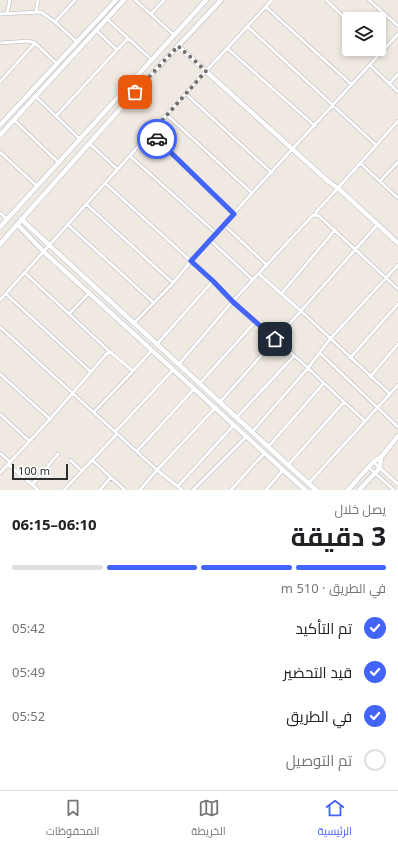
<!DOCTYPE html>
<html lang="ar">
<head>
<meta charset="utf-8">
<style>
	body { margin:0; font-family:"Noto Sans",Cairo,sans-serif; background:#f6f6f6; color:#202124; direction:rtl; height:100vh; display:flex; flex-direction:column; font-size:15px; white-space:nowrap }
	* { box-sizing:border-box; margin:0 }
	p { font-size:13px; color:#757577 }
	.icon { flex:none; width:22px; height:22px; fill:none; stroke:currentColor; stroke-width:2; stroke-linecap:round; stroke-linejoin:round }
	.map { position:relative; height:490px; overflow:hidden; direction:ltr }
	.panel { display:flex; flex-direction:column; background:#fff; flex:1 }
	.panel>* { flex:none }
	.tools { position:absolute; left:342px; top:12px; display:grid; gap:8px }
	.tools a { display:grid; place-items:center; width:44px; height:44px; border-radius:4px; background:#fff; box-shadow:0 2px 6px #0003; font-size:20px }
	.scale { position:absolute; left:12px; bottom:10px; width:56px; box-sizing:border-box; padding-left:4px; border:2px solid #2e2e2e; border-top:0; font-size:11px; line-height:14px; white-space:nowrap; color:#2e2e2e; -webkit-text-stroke:3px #fff; paint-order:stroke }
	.pin { position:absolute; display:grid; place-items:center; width:34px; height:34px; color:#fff; margin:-17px; border-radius:8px; box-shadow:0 2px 6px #0006 }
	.courier { position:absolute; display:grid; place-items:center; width:40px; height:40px; margin:-20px; border:3px solid #4264fb; border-radius:50%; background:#fff; color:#222; box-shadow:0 1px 5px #0007 }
	.overview em { font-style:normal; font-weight:700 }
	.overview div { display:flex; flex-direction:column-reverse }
	.overview { display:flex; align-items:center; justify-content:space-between; height:68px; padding:0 12px }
	h1 { font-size:26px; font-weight:700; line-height:30px }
	.bar { display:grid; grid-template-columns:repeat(4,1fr); gap:6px 4px; align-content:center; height:48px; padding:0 12px }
	.bar i { height:5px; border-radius:3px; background:#e0e0e0 }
	.bar .active { background:#4264fb }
	.bar p { grid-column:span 4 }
	ol { padding:0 12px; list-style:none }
	li { display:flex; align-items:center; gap:12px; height:44px }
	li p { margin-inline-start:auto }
	li .icon { padding:4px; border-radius:50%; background:#4264fb; color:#fff; stroke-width:4 }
	li:last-child { color:#757577 }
	li i { width:22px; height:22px; border:2px solid #e0e0e0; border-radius:50% }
	.tabs { display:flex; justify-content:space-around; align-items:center; height:56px; border-top:1px solid #e0e0e0; background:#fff; font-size:11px; color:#757577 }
	.tabs a { display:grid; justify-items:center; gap:2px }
	.tabs .active { color:#4264fb }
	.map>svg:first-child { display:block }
</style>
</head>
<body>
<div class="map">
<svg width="398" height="490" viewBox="0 0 398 490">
	<rect width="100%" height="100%" fill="#efe9e1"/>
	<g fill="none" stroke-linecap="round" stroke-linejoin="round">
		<defs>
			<path id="street" d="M135,0l39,35
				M326,0l23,22
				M369,0l29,26
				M266,7l86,78
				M36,12l2,-12
				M7,13l3,-13
				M0,14l41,-2 14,10 22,20
				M151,14l13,-14
				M107,19l45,41
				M55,22l20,-22
				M248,27l128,118
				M96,30l21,20
				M0,43l28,-2 7,2 22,21
				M227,48l88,78
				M370,65l28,27
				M0,82l35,-39
				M389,84l9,-10
				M186,94l86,79
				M35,96l45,43
				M167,115l85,78
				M56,116l72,-78
				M14,120l45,43
				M151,133l83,81
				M89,143l28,26
				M0,152l37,34
				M130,156l86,77
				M360,163l38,35
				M380,181l18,-19
				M105,183l108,98 20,20 75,67 36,34 21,19
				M86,204l87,79
				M0,213l7,6
				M315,215l2,-4 21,-23 60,-67
				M67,224l87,79
				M224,225l43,40
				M210,240l43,40
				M25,273l84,78 24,20
				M259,274l42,37 89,83
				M6,294l85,78
				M281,294l54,-64
				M0,300l206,-229 66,-71
				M69,314l20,-21
				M134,323l39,-40 18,-22 61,-68 146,-159
				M0,327l157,143 25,20
				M157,344l56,-63
				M320,353l78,74
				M350,358l48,-54
				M179,364l54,-63 80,-86 6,1 79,73
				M0,374l50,45
				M370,377l28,-33
				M200,383l56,-62
				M220,402l158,-178
				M94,412l39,-41 19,-21
				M0,414l29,27
				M237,417l57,-61
				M115,432l58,-62
				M252,432l56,-64 22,-29 68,-74
				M268,447l55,-63
				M137,451l57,-62
				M0,453l10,9
				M70,460l12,11
				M92,460l33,30
				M373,462l25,22
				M8,464l30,26
				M288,465l56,-63
				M368,467l26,23
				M0,473l50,-54 59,-68
				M309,483l89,-98
				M32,485l26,-31
				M178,486l56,-61
				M64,490l53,-56
				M100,490l11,-13
				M140,490l17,-20 58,-62
				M193,490l53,-53
				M231,490l24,-27 10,-10
				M266,490l17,-20"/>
			<path id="secondary" d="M178,46l151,136 9,6 60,55
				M0,125l116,-125
				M0,135l124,-135
				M21,219l228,210 39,36 28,25
				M17,224l27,28 261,238
				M0,227l206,-227
				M0,244l135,-152 86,-92
				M348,490l25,-28 8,-5 17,-21
				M359,490l19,-20 2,-4 1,-9"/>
		</defs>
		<use href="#street" stroke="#b4b7c1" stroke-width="4"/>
		<use href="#secondary" stroke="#b4b7c1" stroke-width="5.5"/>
		<use href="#street" stroke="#fff" stroke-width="3"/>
		<use href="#secondary" stroke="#fff" stroke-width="4.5"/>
	</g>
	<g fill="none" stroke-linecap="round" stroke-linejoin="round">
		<path stroke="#726f6d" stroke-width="4" stroke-dasharray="0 7.2" d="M135,92l43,-46 28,25 -55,62 6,6"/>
		<path stroke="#4264fb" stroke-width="5" d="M157,139l77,75 -43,47 22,20 20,21 42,37"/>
	</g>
</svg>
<div class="tools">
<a><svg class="icon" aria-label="layers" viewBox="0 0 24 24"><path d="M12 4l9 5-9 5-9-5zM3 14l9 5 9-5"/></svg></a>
</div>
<div class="scale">100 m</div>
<div class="pin" style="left:135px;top:92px;background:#ea580c"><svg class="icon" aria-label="bag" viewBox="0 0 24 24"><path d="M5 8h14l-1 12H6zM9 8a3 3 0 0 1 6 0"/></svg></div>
<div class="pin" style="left:275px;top:339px;background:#1f2937"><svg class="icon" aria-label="home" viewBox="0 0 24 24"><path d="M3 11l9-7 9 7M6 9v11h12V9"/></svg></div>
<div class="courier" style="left:157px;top:139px"><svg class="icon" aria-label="car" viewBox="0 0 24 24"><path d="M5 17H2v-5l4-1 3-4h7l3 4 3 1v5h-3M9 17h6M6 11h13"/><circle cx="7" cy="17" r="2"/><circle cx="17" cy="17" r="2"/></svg></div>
</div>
<section class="panel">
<div class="overview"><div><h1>3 دقيقة</h1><p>يصل خلال</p></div><em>06:10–06:15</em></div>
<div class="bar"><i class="active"></i><i class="active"></i><i class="active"></i><i></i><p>في الطريق · 510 m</p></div>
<ol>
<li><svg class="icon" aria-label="check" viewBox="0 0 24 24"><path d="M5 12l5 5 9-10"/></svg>تم التأكيد<p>05:42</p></li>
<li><svg class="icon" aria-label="check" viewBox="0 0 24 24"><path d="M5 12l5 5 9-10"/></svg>قيد التحضير<p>05:49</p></li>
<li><svg class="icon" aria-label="check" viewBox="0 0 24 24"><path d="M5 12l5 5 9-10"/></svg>في الطريق<p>05:52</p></li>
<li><i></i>تم التوصيل</li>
</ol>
</section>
<nav class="tabs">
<a class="active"><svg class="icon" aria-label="home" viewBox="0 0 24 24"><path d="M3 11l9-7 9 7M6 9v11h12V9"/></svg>الرئيسية</a>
<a><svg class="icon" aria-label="map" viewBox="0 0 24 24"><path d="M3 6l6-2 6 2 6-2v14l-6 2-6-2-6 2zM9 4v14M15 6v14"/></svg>الخريطة</a>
<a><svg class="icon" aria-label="saved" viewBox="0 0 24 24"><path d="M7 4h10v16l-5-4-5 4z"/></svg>المحفوظات</a>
</nav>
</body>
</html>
